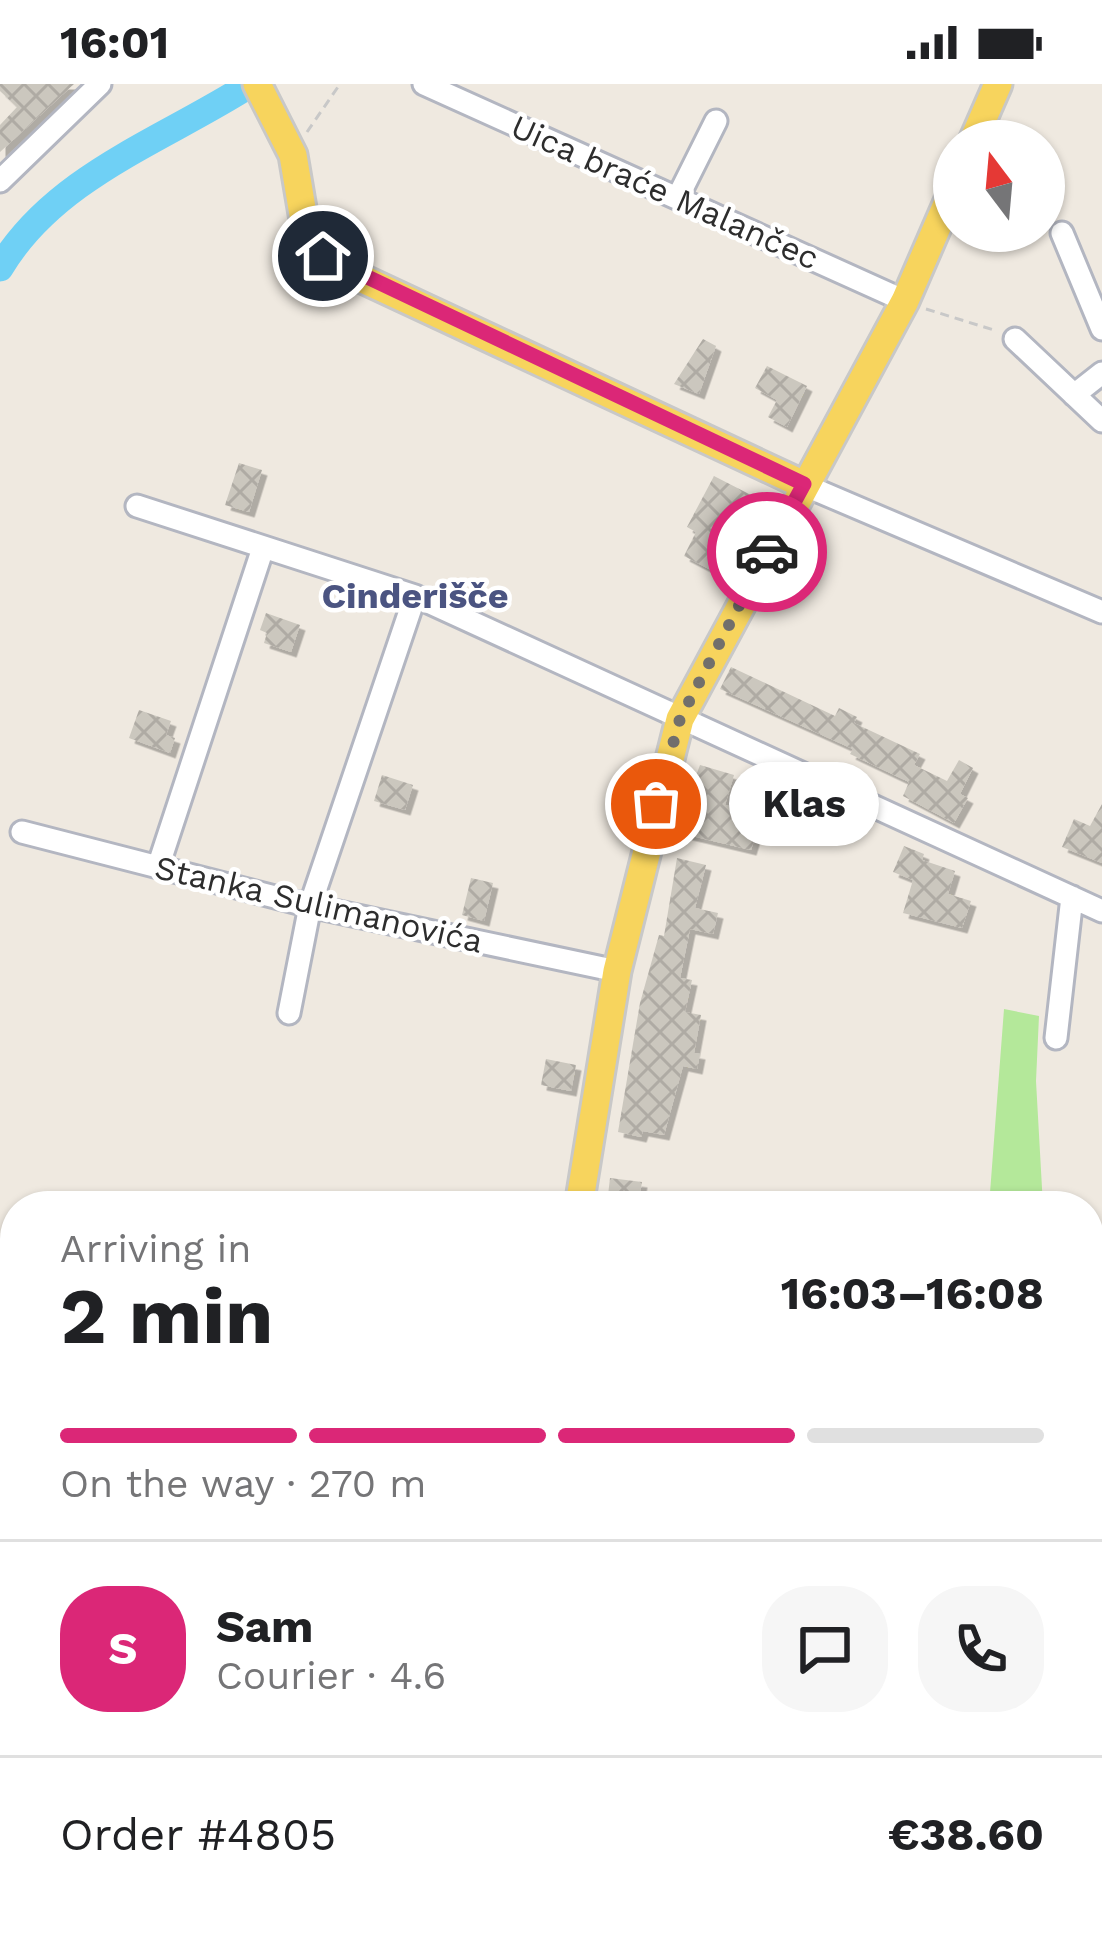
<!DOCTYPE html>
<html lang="en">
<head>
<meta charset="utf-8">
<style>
	body { margin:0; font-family:"Work Sans",sans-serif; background:#f6f6f6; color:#202124; height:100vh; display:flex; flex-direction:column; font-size:45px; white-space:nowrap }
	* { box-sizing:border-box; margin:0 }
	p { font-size:39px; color:#757577 }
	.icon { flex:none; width:66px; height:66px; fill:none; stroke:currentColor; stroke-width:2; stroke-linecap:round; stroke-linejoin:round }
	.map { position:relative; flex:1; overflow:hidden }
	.panel { position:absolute; left:0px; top:1107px; width:1104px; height:744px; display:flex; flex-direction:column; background:#fff; border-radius:48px 48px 0 0; box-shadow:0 3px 9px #0004 }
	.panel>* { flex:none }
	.needle { width:78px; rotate:344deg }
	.tools { position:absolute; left:933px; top:36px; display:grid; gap:24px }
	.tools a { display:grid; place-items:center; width:132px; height:132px; border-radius:50%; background:#fff; box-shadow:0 3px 9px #0004; font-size:60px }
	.pin { position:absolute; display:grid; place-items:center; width:102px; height:102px; color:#fff; margin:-51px; border:6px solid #fff; border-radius:50%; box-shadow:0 3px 12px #0007 }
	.courier { position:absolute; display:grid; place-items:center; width:120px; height:120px; margin:-60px; border:9px solid #db2777; border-radius:50%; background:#fff; color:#222; box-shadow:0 3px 15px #0007 }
	.bubble { position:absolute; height:84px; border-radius:42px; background:#fff; box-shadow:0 3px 9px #0004; font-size:39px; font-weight:700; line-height:84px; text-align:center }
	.headline em { font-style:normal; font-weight:700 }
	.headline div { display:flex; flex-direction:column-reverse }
	.headline { display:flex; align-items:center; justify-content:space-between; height:204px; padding:0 60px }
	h1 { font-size:78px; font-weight:700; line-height:90px }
	.bar { display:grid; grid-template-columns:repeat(4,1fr); gap:18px 12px; align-content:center; height:144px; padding:0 60px }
	.bar i { height:15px; border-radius:9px; background:#e0e0e0 }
	.bar .on { background:#db2777 }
	.bar p { grid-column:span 4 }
	.line { display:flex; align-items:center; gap:30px; padding:0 60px; border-top:3px solid #e0e0e0 }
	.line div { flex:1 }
	.round { display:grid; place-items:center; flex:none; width:126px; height:126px; border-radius:48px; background:#f6f6f6 }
	.status { display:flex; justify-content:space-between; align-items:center; height:84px; padding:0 60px; background:#fff; direction:ltr }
	.status svg { height:33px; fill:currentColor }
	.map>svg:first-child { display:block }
</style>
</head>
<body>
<div class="status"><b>16:01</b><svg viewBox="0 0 49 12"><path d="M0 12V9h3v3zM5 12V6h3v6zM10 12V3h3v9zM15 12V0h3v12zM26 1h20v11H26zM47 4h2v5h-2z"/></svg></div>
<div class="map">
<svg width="1102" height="1851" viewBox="0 0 1102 1851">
	<defs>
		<pattern id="building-cross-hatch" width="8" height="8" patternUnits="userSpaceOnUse" patternTransform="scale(3)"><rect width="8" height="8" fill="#cbc7be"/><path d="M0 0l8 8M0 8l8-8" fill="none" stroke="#afaba4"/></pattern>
		<filter id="shadow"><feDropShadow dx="5.5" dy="5.5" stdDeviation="0" flood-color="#0004"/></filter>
	</defs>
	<rect width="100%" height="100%" fill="#efe9e0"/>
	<path fill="#b4e89a" d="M1004,925l35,7 -3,65 7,125h-54z
		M1089,1165l13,1v182h-13z
		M1102,1615v197l-13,-5v-187z"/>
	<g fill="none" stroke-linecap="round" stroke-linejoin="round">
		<path stroke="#6fd0f5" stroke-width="27" d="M0,184c55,-92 164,-128 251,-184
			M0,1759l15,23
			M33,1836l2,15"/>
	</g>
	<path fill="url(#building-cross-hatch)" filter="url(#shadow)" d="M0,0h74l-74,68v-27l17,-18 -17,-16z
		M703,255l13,7 -17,48 -25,-10z
		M767,282l40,20 -20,41 -19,-10 9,-17 -22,-12z
		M239,379l23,7 -13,42 -24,-7z
		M714,392l37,19 -38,76 -29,-15 12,-24 -9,-5z
		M266,529l34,12 -9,27 -27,-9 3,-10 -7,-3z
		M731,583l104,49 4,-8 18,9 -3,6 66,31 -6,11 33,16 12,-21 14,8 -13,26 8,4 -14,25 -51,-27 6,-14 -59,-28 3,-5 -133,-60z
		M139,626l32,11 -5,14 9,3 -5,15 -41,-15z
		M700,681l34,10 -9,30 8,2 -2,12 27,8 -7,23 -76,-18z
		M382,691l31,10 -8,25 -31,-9z
		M1102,720v59l-40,-16 12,-28 16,7z
		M904,762l20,8 -2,6 33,11 -7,23 23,7 -9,27 -59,-15 10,-33 -20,-8z
		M677,774l29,7 -11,43 23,5 -5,21 -23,-5 -10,49 12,2 -7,32 16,3 -7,38 6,1 -3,15 -14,-3 -19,69 -21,-4 -2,6 -23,-5 22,-129 19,-68 5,1z
		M471,794l22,5 -9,38 -22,-6z
		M546,975l30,6 -5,26 -30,-6z
		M610,1094l32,4 -4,24 -31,-2z"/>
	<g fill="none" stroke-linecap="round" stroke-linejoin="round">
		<defs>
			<path id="minor" d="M424,0l481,217
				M0,97l100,-97
				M678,113l38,-76
				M1062,149l40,96
				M1015,255l87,82
				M1074,311l28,-22
				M804,401l298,127
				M137,422l278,90 687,315
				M22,748l288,74 307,65
				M158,783l105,-319
				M289,929l21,-107 105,-310
				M1056,954l16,-141"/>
			<path id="major" d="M257,0l36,71 13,77 29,34 469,219
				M973,57l25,-57
				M579,1122l38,-235 63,-252 225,-418 49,-113
				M0,1499l15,5
				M873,1836l39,15
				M376,1851l6,-15"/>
		</defs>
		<use href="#minor" stroke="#b3b6c1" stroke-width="27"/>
		<use href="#major" stroke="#c8c8c8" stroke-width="33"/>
		<path stroke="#c8c8c8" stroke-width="3" stroke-dasharray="9 6" stroke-linecap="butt" d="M307,48l33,-48
			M946,85l7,-19
			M926,225l71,22"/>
		<use href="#minor" stroke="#fff" stroke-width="21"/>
		<use href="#major" stroke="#f7d45d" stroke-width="27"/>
		<defs>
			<path id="rail" d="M0,1228l15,8
				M1089,1828l13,6"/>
		</defs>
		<use href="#rail" stroke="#a2a5b8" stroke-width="9"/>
		<use href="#rail" stroke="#fff" stroke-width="4.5" stroke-dasharray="14" stroke-linecap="butt"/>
	</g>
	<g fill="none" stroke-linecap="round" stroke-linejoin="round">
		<path stroke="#716f6c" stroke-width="12" stroke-dasharray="0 21.6" d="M656,720l24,-85 87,-167"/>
		<path stroke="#db2777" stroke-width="15" d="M323,172l481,228 -37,68"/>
	</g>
	<g text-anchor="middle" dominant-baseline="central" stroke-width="9" stroke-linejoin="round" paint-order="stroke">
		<g font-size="33" fill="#2d2d2d" stroke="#fff">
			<text transform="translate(665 108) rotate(24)">Uica braće Malančec</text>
			<text transform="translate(319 820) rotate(13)">Stanka Sulimanovića</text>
		</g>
		<g font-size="36" font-weight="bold" fill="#4b5481" stroke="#fff">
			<text x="415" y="512">Cinderišče</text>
		</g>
	</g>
</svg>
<div class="tools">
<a><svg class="needle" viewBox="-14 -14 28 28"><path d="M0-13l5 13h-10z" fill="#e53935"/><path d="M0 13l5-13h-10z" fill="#757577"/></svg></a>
</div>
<div class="pin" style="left:656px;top:720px;background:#ea580c"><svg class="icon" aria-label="bag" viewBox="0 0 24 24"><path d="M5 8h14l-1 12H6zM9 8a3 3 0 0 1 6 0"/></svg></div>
<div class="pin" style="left:323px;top:172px;background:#1f2937"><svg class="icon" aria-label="home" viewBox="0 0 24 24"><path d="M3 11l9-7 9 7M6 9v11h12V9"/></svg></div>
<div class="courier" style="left:767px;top:468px"><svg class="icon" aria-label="car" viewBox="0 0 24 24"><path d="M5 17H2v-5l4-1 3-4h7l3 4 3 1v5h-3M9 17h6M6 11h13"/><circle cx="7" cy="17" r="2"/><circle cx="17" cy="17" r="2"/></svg></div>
<div class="bubble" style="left:729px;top:678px;width:150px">Klas</div>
<section class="panel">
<div class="headline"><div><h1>2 min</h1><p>Arriving in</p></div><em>16:03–16:08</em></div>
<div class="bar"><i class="on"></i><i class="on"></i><i class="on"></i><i></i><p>On the way · 270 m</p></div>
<div class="line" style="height:216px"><b class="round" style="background:#db2777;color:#fff">S</b><div><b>Sam</b><p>Courier · 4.6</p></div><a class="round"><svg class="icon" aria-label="chat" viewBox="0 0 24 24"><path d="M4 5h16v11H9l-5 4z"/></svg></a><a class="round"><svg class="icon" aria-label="phone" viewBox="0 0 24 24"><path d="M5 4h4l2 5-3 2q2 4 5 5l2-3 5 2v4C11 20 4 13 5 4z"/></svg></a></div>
<div class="line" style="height:156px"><div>Order #4805</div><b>€38.60</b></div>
</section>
</div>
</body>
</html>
